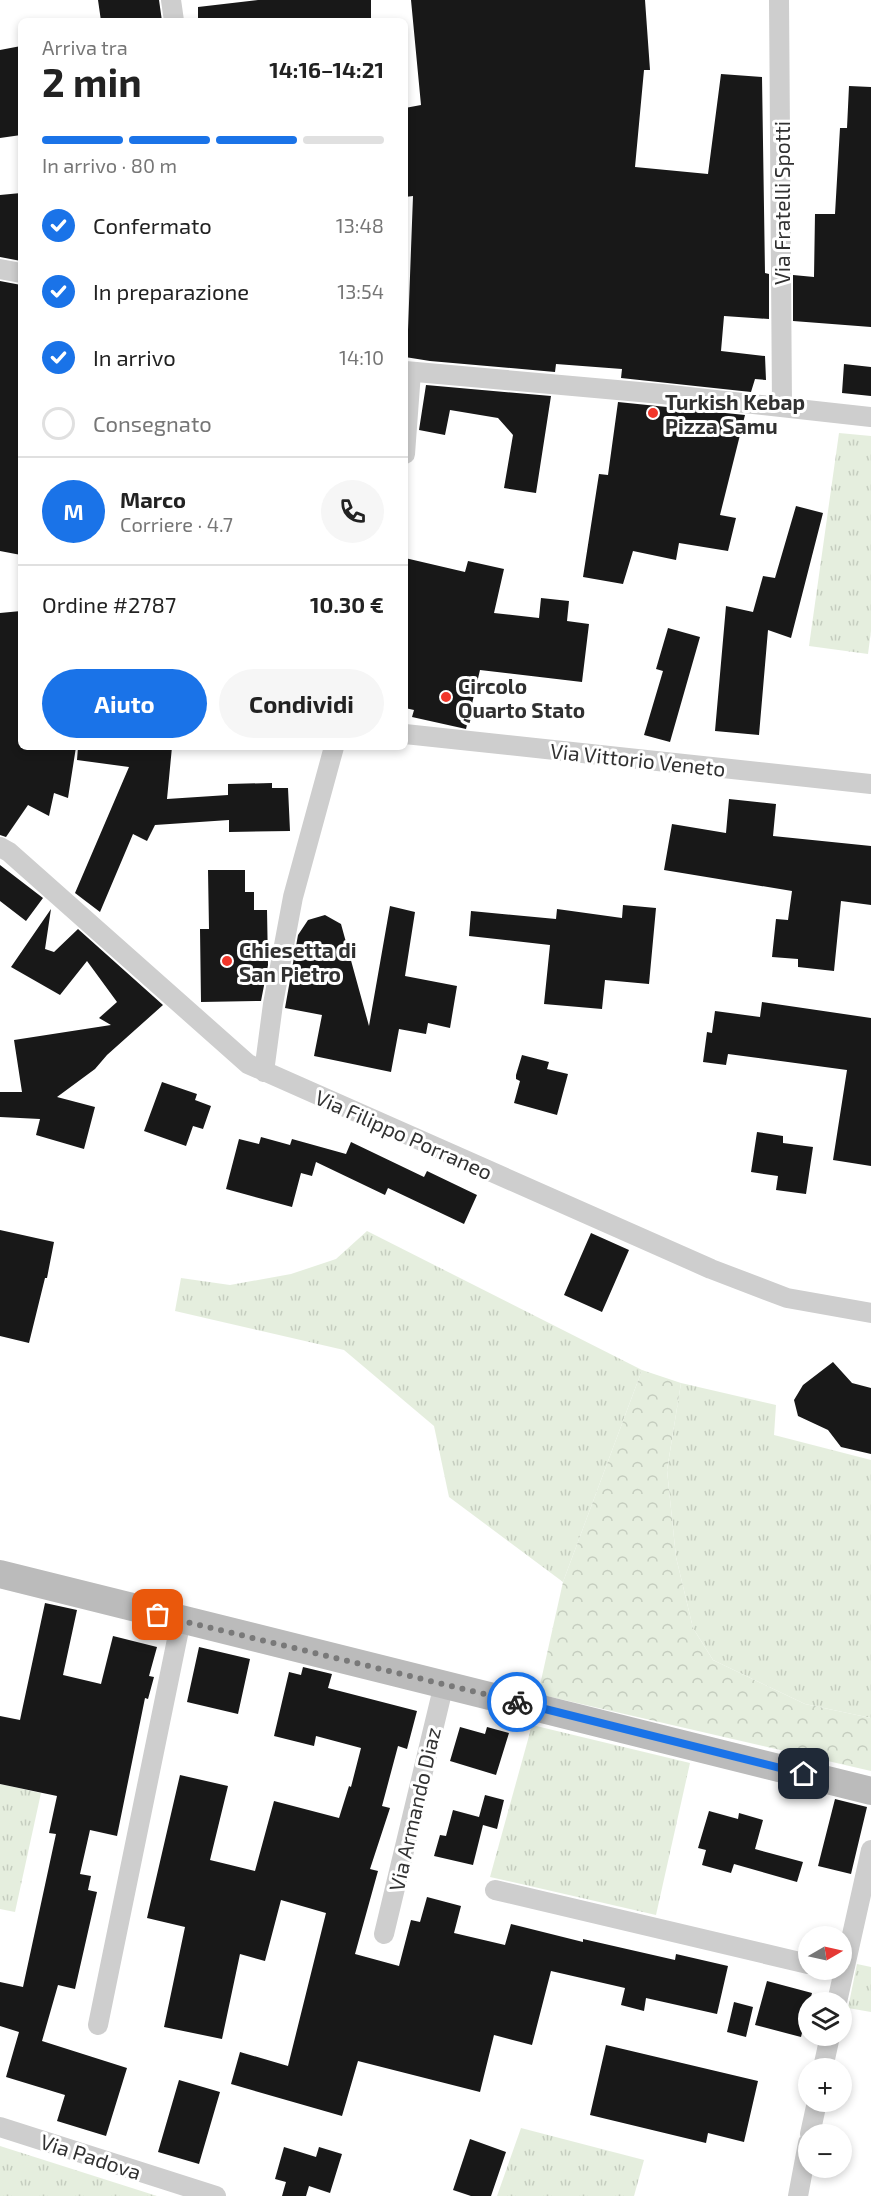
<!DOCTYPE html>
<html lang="it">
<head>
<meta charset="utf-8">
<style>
	body { margin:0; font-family:"Exo 2",sans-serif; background:#f6f6f6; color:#222; height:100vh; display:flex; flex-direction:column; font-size:22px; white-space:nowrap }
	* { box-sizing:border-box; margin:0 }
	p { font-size:20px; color:#767676 }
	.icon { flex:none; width:33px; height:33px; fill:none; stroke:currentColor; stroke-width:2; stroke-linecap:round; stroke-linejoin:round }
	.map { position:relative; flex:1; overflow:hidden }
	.side { position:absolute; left:18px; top:18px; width:390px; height:732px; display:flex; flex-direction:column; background:#fff; border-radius:9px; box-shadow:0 3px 9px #0003 }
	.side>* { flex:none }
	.needle { width:39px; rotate:81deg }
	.buttons { position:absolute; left:798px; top:1926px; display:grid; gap:12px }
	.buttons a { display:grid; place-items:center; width:54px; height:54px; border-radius:50%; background:#fff; box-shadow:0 3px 9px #0003; font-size:30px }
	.pin { position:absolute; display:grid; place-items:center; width:51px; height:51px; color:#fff; margin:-26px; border-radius:12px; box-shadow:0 3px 9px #0006 }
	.courier { position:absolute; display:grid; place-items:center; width:60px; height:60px; margin:-30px; border:4px solid #1a73e8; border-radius:50%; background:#fff; color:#222; box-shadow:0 2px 8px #0007 }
	.summary em { font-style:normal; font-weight:700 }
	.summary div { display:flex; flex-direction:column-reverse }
	.summary { display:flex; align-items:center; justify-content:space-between; height:102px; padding:0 24px }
	h1 { font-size:39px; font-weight:700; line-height:45px }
	.bar { display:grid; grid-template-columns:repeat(4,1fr); gap:9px 6px; align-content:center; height:72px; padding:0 24px }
	.bar i { height:8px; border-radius:4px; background:#e0e0e0 }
	.bar .active { background:#1a73e8 }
	.bar p { grid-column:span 4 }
	.line { display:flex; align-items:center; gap:15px; padding:0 24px; border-top:2px solid #e0e0e0 }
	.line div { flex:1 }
	.round { display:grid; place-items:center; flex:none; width:63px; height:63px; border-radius:32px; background:#f6f6f6 }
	ol { padding:0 24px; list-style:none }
	li { display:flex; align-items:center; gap:18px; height:66px }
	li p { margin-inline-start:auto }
	li .icon { padding:6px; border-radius:50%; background:#1a73e8; color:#fff; stroke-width:4 }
	li:last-child { color:#767676 }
	li i { width:33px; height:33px; border:3px solid #e0e0e0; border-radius:50% }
	.action { display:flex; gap:12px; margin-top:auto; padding:12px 24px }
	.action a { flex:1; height:69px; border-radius:36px; background:#1a73e8; color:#fff; font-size:24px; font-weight:700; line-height:69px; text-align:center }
	.action a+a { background:#f6f6f6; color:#222 }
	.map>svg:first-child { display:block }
</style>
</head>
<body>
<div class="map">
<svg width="871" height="2196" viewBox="0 0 871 2196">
	<defs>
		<pattern id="grass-tufts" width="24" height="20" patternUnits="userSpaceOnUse" patternTransform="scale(1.5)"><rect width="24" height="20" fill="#e5eede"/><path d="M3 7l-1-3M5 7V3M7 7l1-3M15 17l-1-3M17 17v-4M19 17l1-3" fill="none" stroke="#c5cdbf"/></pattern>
		<pattern id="forest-crowns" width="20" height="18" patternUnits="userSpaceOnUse" patternTransform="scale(1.5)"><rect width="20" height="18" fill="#e5eede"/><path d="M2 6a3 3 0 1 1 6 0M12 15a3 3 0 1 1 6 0" fill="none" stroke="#c5cdbf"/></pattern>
	</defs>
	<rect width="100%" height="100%" fill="#fff"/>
	<path fill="url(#grass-tufts)" d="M839,433l32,3v195l-3,23 -59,-8z
		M367,1231l275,139 -79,212 -114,-85 -15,-71 -90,-76 -169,-39 6,-33 49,7 61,-11 45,-15z
		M681,1383l95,22 -2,30 97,25v258l-66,-14 -92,-44 -20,-32 -17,-71 -9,-87z
		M532,1725l158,38 -34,152 -166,-38z
		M0,1784l41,9 -26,119 -15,-3z
		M857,1964l14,3v45l-23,-4z
		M521,2128l123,32 -10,36h-137z
		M0,2146l157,50h-157z"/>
	<path fill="url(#forest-crowns)" d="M642,1370l39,13 -14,87 9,87 17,71 20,32 92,44 66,14v53l-333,-77 25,-112z"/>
	<path fill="#181818" d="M98,0h61l3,21h-61z
		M258,0h113v21h-173v-14z
		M411,0h234l5,70h-6l-9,97 73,7 13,-100 41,3 3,196 4,1v45l-45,-3 -3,35 44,5 1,24 -11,-1 -4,13 -130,-14 1,-9 -66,-5 -1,8 -125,-11 -25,-4v-28l3,1 5,-134 -8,1v-89l16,-3z
		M21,46v89l-21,3v-88z
		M849,86l22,1v240l-78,-6v-46l21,2 1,-63h20l5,-86h7z
		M21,193v68l-21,-4v-62z
		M0,281l21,4v270l-21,-4z
		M844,364l27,3v29l-29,-3z
		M426,385l125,11 -15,97 -32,-5 9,-53 -15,-17 -48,-8 -5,25 -26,-5z
		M618,402l127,13 -25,100 16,3 -8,33 -49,-8 -3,17 -43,-9 -10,33 -40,-7 16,-103 9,1z
		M796,506l27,7 -32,125 -23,-8 -9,105 -44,-4 11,-125 27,6 10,-36 12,2z
		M405,558l60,14 3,-11 36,8 -10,44 45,5 2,-20 28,3 -2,20 22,3 -7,58 -102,-12 -14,59 -54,-12 2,-7 -9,-2z
		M21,611v136h55l-8,51 -14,-5 -5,23 -21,-11 -22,32 -6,-2v-222z
		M668,628l32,9 -30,105 -26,-7 19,-64 -7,-2z
		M78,747h94l-5,52 61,-4v-11l44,-1v5h16l2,43 -61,1v-12l-74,5 -8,16 -14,-7 -33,78 -25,-19 54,-126 -52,-7z
		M729,799l47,5 -3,32 98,10v59l-30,-4 -7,70 -36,-4v-8l-26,-2 4,-38 12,1 4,-29 -128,-21 8,-46 54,9z
		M0,865l43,33 -17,23 -26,-20z
		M208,870h37v22h9v18h13l1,55 -7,36 -60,1 -1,-73h9z
		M623,905l33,3 -7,76 -44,-4 -3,29 -58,-5 6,-59 -81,-9 2,-25 85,8 1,-10 65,9z
		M390,906l25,6 -10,64 52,10 -7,42 -22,-5 -2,11 -27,-5 -8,43 -77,-16 8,-41 -37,-7 13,-73 10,-15 17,-5 16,9 28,102z
		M51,909l-6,40 9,3 24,-23 85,76 -56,50 -12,14 -38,28 38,10 -11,42 -48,-14 4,-16 -40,-2v-25h22l-8,-52 97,-15 -12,-7 18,-16 -30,-41 -27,34 -49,-28z
		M762,1002l109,16v148l-38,-6 14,-90 -119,-16 -2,11 -23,-3 4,-30 5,1 3,-22 45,6z
		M522,1055l27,7 -2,7 21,5 -11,41 -43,-12 6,-22 -4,-2v-4z
		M162,1082l35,12 -2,6 16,6 -8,23 -10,-3 -7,20 -42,-15z
		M757,1132l26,4v7l30,4 -7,47 -30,-4 2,-14 -27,-4z
		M261,1137l29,8 2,-6 54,15 5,-12 73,35 3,-6 50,24 -13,29 -76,-36 -3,7 -69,-33 -4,14 -11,-3 -9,34 -66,-18 13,-50 20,5z
		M0,1230l54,12 -7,36h-2l-16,65 -29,-7z
		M591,1233l38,17 -27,62 -38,-17z
		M833,1362l19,21 19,5v66l-30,-7 -13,-17 -30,-14 -4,-16 9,-15z
		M45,1603l32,7 -14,65 38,9 12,-48 44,11 -8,29 5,1 -6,22 -3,-1 -28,138 -27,-6 -10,44 11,2 -3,14 9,2 -22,97 -17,-4 -16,56 85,27 -21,68 -49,-15 8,-26 -59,-18 13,-45 -19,-6v-44l23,5 33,-153 -7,-1 8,-37 -57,-12v-68l20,4z
		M199,1647l51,12 -12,55 -51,-12z
		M303,1667l29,7 -4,14 89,23 -10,38 -9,-3 -16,60 8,2 -20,61 8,2 -23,83 44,12 12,-46 9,2 7,-25 34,9 -7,27 51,12 6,-21 72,18v-3l92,21 1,-6 52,12 -11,48 -71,-16 -2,13 -23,-6 4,-17 -74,-17 -19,74 -38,-10 -14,57 -122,-31 -16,55 -111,-32 9,-32 48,14 38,-153 -45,-13 -16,61 -25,-7 -18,85 -58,-12 21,-100 -38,-9 33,-143 48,11 -18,74 45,11 19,-70 65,17 10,-32 2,1 10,-39 -45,-12 -2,10 -40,-10 15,-64 12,3z
		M460,1727l25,7 2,-7 22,6 -13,42 -46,-14z
		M485,1795l19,5 -7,29 -14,-4 -10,40 -39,-9 6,-21 6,1 7,-26 26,7z
		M835,1799l32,8 -16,67 -33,-8z
		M709,1811l29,8 1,-6 24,7 -8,29 48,13 -6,20 -63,-18 -3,9 -29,-8 4,-15 -8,-2z
		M767,1981l45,12 -11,44 -46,-12z
		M734,2002l19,5 -7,30 -19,-5z
		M606,2045l152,36 -14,61 -36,-9 -2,10 -116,-28z
		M179,2080l41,12 -21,72 -41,-12z
		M470,2139l36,13 -15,44h-20l-18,-6z
		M284,2147l32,10 3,-10 23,7 -12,39 -21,-7 -3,10h-24l4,-14 -11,-3z"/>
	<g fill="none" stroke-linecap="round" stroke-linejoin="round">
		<path stroke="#cecece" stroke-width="20" d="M171,0l3,21
			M779,0l3,407
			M0,269l21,4
			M405,371l257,23 209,23
			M405,454l6,-82
			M405,734l466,50
			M0,847l9,5 239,212 463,205 76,29 84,15
			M264,1072l9,-68 20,-107 41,-150
			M495,1890l313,74
			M384,1934l60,-250
			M837,2002l34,-152
			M98,2025l83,-405
			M823,2068l7,-32
			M0,2127l216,69
			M810,2134l7,-32
			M798,2196l10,-53"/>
		<path stroke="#bbb" stroke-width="28" d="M0,1574l871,217"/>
	</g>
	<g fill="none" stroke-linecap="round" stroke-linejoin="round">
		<path stroke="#797979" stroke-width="6" stroke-dasharray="0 10.8" d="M158,1615l359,87"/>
		<path stroke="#1a73e8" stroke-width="8" d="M517,1702l287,72"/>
	</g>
	<g fill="#f1362a" stroke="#fff" stroke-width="2">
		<circle cx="653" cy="413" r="6"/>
		<circle cx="446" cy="697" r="6"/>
		<circle cx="227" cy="961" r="6"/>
	</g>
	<g text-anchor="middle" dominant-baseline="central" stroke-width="6" stroke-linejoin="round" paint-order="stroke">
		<g font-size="21" fill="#313131" stroke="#fff">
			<text transform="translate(781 203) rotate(-90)">Via Fratelli Spotti</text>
			<text transform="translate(638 759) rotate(6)">Via Vittorio Veneto</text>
			<text transform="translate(404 1134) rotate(24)">Via Filippo Porraneo</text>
			<text transform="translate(414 1809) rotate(-77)">Via Armando Diaz</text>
			<text transform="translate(91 2156) rotate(18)">Via Padova</text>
		</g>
		<g font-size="21" font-weight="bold" fill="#313131" stroke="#fff" text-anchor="start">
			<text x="665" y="401">Turkish Kebap<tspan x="665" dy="24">Pizza Samu</tspan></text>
			<text x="458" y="685">Circolo<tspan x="458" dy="24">Quarto Stato</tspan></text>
			<text x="239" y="949">Chiesetta di<tspan x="239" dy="24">San Pietro</tspan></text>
		</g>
	</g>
</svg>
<div class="buttons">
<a><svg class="needle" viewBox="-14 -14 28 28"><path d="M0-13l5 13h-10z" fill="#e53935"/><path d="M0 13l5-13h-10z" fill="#767676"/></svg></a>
<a><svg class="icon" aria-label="layers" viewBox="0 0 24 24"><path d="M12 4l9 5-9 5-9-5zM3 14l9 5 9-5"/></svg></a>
<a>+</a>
<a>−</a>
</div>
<div class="pin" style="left:158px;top:1615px;background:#ea580c"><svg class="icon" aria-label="bag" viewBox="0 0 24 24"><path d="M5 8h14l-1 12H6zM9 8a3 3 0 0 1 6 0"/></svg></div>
<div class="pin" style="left:804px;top:1774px;background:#1f2937"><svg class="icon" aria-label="home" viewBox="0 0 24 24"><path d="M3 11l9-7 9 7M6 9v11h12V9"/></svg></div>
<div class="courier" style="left:517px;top:1702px"><svg class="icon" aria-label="bike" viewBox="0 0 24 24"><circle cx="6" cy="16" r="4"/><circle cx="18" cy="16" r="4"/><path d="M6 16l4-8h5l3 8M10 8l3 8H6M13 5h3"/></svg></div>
<section class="side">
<div class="summary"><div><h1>2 min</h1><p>Arriva tra</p></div><em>14:16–14:21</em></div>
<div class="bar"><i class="active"></i><i class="active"></i><i class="active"></i><i></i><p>In arrivo · 80 m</p></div>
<ol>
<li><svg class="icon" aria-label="check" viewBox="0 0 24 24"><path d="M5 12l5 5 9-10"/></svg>Confermato<p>13:48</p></li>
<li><svg class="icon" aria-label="check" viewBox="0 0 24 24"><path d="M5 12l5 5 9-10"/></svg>In preparazione<p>13:54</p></li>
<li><svg class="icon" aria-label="check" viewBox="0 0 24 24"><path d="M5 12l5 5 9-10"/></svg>In arrivo<p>14:10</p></li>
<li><i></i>Consegnato</li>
</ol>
<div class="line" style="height:108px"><b class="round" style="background:#1a73e8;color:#fff">M</b><div><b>Marco</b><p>Corriere · 4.7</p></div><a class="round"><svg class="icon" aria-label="phone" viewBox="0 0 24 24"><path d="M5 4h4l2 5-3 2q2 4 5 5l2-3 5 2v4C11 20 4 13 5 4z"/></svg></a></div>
<div class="line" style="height:78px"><div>Ordine #2787</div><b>10.30 €</b></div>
<div class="action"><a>Aiuto</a><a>Condividi</a></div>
</section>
</div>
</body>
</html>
